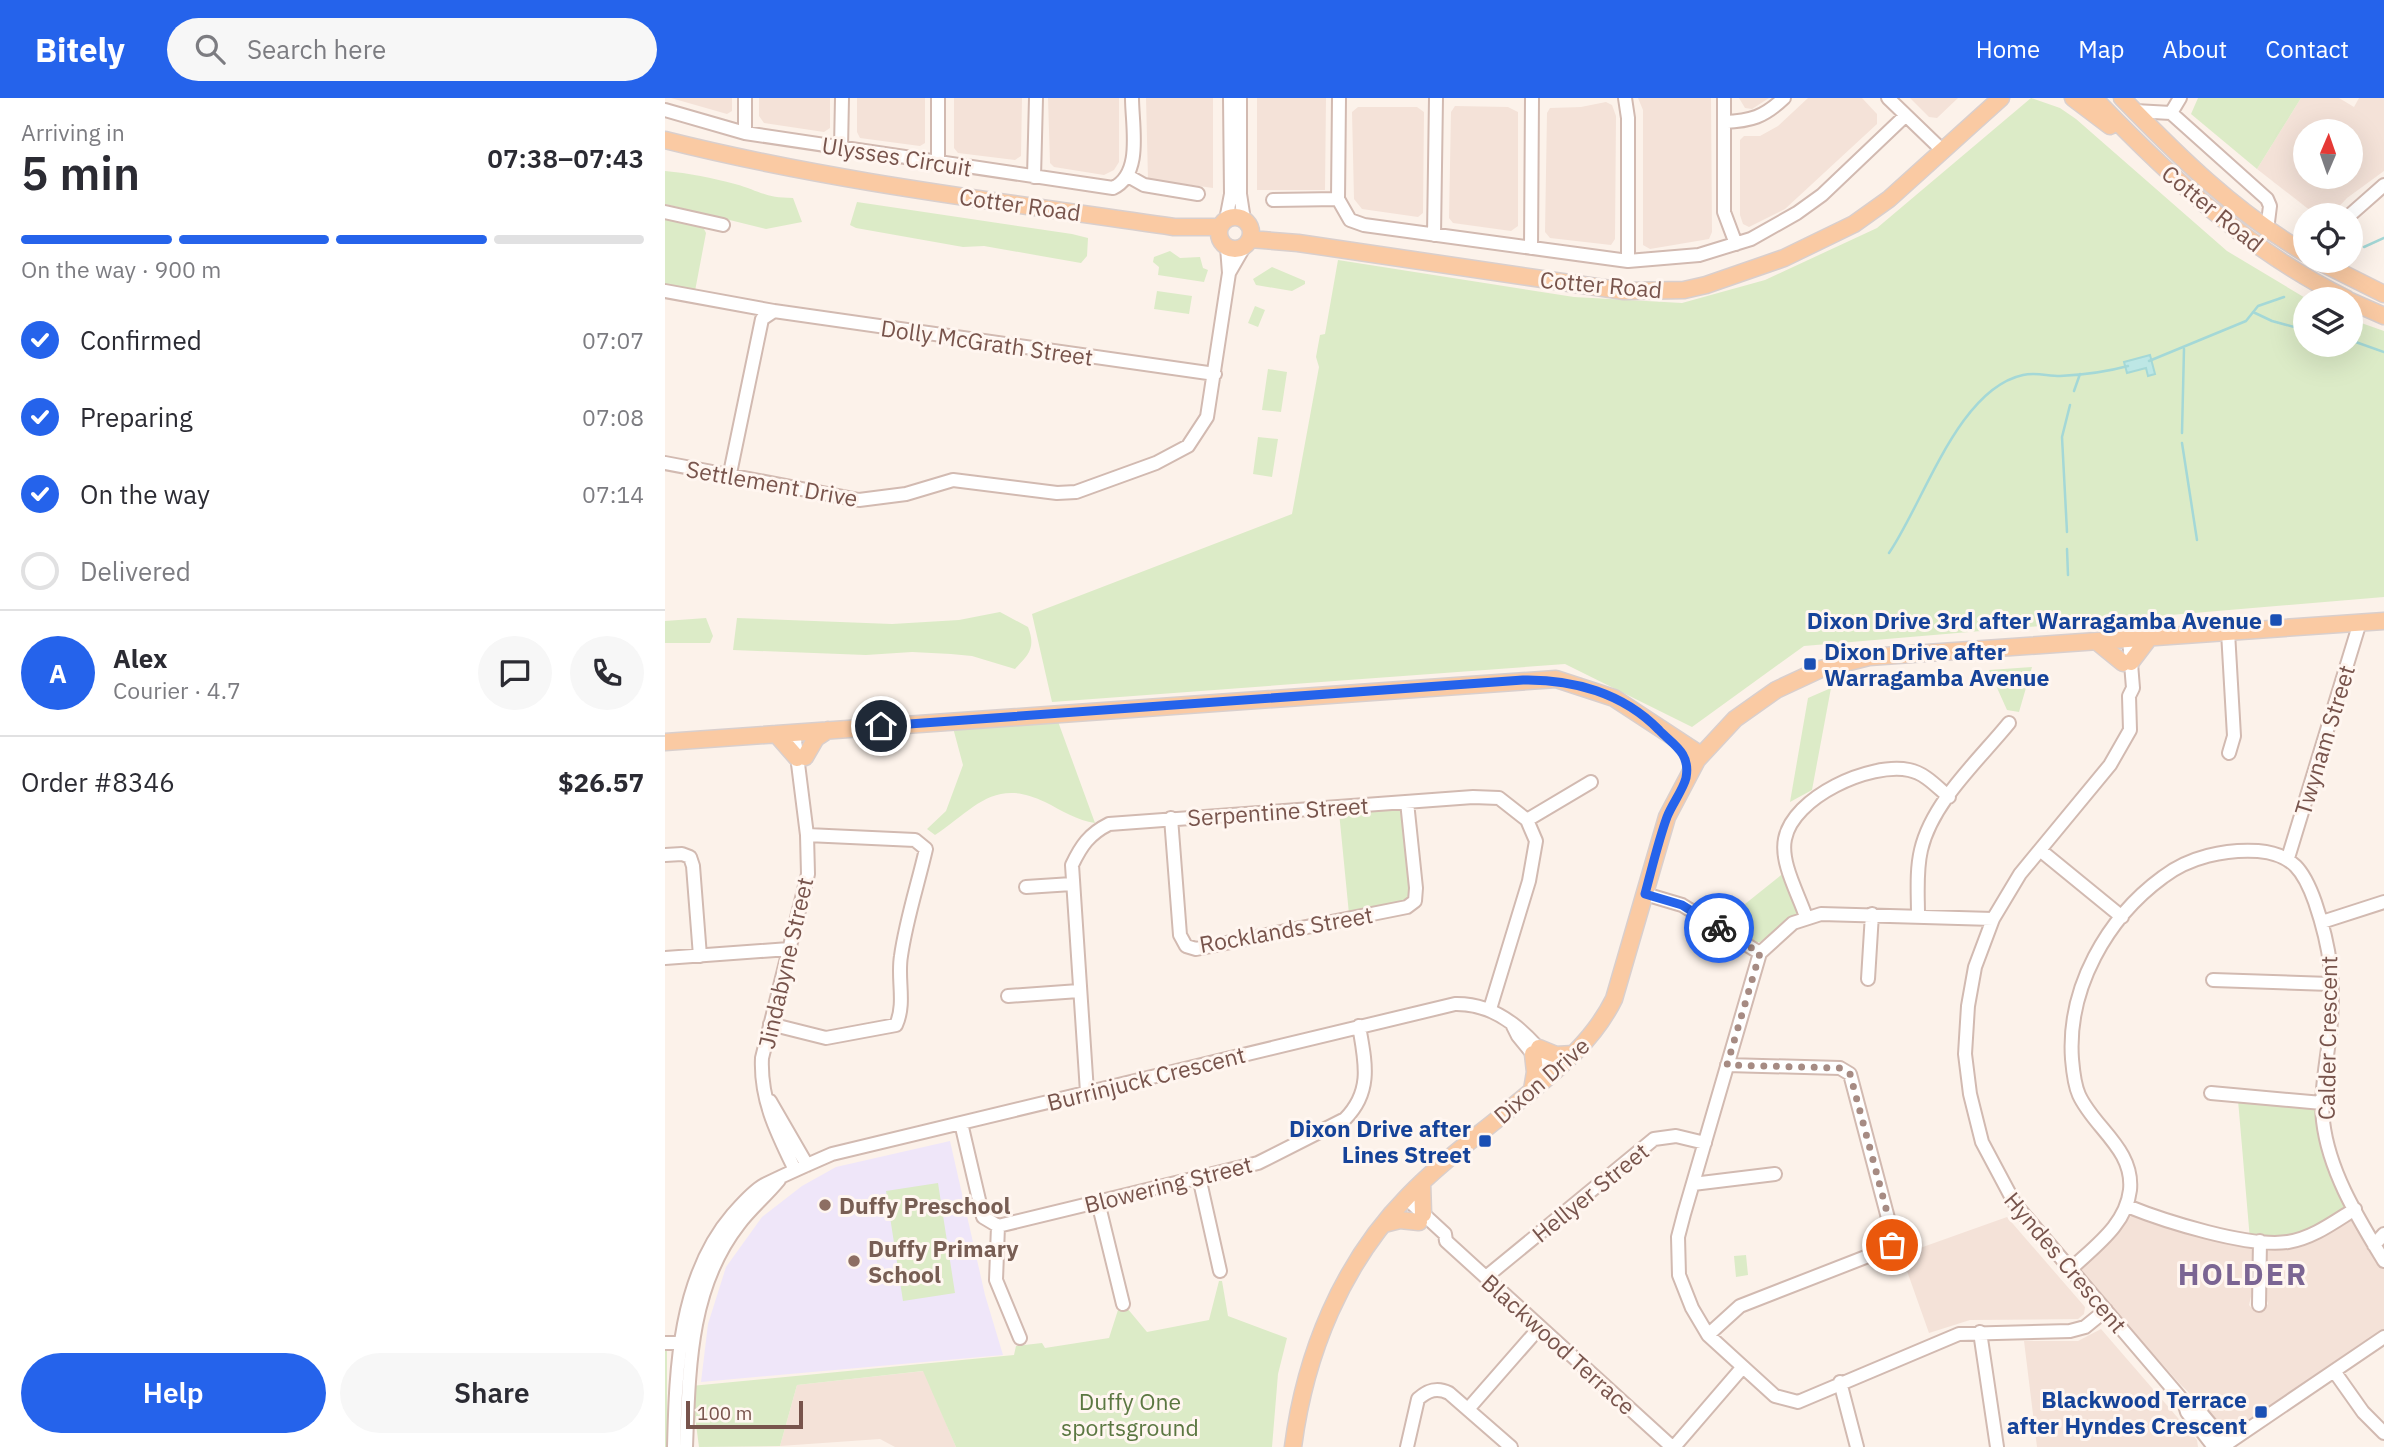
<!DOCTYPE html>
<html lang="en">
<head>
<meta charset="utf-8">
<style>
	body { margin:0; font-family:"IBM Plex Sans",sans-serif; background:#f7f7f7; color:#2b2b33; height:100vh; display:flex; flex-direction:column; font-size:26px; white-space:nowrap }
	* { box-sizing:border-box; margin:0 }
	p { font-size:23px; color:#7c7c81 }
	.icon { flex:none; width:38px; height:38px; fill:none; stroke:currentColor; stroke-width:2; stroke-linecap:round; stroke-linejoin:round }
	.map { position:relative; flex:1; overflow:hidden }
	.side { display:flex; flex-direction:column; background:#fff; width:665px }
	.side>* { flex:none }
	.needle { width:46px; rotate:2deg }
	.fabs { position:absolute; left:1628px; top:21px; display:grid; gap:14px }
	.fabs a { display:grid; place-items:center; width:70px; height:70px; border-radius:50%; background:#fff; box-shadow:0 7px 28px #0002; font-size:35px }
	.scale { position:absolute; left:21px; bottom:18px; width:117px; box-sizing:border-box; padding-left:7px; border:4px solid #78544c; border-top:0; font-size:19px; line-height:24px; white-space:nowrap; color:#78544c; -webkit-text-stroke:5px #fff6f0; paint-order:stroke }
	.pin { position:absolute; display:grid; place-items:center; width:60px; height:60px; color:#fff; margin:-30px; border:4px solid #fff; border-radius:50%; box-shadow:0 2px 7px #0007 }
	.courier { position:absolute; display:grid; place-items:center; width:70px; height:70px; margin:-35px; border:5px solid #2563eb; border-radius:50%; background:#fff; color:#222; box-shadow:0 2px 9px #0007 }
	.summary em { font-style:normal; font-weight:600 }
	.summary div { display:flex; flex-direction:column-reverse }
	.summary { display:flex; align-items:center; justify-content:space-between; height:119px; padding:0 21px }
	h1 { font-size:46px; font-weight:600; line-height:52px }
	.bar { display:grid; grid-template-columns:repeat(4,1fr); gap:10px 7px; align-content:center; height:84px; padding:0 21px }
	.bar i { height:9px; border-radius:5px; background:#e1e1e2 }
	.bar .current { background:#2563eb }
	.bar p { grid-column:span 4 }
	.line { display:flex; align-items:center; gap:18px; padding:0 21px; border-top:2px solid #e1e1e2 }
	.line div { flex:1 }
	.round { display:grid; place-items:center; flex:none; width:74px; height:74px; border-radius:37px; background:#f7f7f7 }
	ol { padding:0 21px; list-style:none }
	li { display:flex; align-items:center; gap:21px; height:77px }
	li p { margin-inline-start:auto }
	li .icon { padding:7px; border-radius:50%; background:#2563eb; color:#fff; stroke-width:4 }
	li:last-child { color:#7c7c81 }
	li i { width:38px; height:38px; border:4px solid #e1e1e2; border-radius:50% }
	.cta { display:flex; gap:14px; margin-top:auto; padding:14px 21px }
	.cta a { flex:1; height:80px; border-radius:42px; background:#2563eb; color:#fff; font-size:28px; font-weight:600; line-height:80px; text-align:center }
	.cta a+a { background:#f7f7f7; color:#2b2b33 }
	header { display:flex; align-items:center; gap:42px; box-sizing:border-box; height:98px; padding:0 35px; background:#2563eb; color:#fff }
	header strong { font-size:33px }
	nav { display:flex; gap:38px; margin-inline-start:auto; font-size:24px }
	.search { width:490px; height:63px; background:#f7f7f7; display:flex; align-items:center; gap:18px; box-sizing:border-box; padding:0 24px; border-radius:38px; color:#7c7c81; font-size:26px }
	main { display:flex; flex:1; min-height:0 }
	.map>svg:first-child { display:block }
</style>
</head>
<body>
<header>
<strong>Bitely</strong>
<div class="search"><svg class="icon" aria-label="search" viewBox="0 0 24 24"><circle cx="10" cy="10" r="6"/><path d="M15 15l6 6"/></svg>Search here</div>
<nav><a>Home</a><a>Map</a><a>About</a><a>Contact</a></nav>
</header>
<main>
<section class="side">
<div class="summary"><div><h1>5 min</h1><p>Arriving in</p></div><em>07:38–07:43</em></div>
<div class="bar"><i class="current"></i><i class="current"></i><i class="current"></i><i></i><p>On the way · 900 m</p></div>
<ol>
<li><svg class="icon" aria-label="check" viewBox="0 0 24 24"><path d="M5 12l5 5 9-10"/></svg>Confirmed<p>07:07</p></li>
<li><svg class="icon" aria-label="check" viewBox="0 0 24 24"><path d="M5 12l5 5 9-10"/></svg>Preparing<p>07:08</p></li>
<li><svg class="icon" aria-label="check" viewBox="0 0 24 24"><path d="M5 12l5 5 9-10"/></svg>On the way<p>07:14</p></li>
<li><i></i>Delivered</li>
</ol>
<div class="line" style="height:126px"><b class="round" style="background:#2563eb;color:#fff">A</b><div><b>Alex</b><p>Courier · 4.7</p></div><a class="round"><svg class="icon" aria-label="chat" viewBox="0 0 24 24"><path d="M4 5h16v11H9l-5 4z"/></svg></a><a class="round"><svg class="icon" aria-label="phone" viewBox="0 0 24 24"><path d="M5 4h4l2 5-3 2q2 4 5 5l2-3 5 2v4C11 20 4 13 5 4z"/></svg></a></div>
<div class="line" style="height:91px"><div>Order #8346</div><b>$26.57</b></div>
<div class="cta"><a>Help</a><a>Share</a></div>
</section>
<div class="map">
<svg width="1719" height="1349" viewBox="0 0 1719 1349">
	<rect width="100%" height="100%" fill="#fcf2ea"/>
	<path fill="#f4e2d8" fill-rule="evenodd" d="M6,0h61v13l-5,3z
		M94,0h71v30l-6,4 -60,-9 -5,-7z
		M192,0h68v45l-5,3 -60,-8 -3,-6z
		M289,0h68l-1,58 -6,4 -57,-7 -4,-5z
		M383,0h71v64l-5,8 -10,5 -50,-8 -4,-4z
		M481,0h67v90l-65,-9z
		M592,0h69l-1,92h-68z
		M973,0h73l1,134 -3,7 -59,10 -7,-4v-135z
		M1074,0h30l-17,11 -7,-1z
		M1143,0h54l15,16v10l-92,85 -36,18 -6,-3 -3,-9v-75l4,-4h16l18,-10z
		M1245,0h48l-21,20 -8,-1z
		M1636,0h38l15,9 5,-9h25v73l-37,27 -16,17h-15l-59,-46zM1640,33h45v46h-45z
		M941,4l6,3 4,11 -1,123 -4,6 -61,-7 -5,-6 2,-119 3,-5 31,-1z
		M790,8l53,1 10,5v114l-7,5 -58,-8 -4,-5 2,-106z
		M693,9h59l7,5 -1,101 -5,4 -56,-8 -8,-10 -2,-87z
		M1469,1117l117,30 3,3v36l-5,21 4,5 7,2 8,-8 -6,-22 4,-33 88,-30 30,46v66l-140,94 -11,5 -8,-2 -45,-44 -98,-110 -1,-9 45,-47z
		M1342,1119l78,90 -1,7 -6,5 -108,1 -41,13 -27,-76 4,-4z
		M1436,1231l96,111 1,7h-161l-13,-106h54z
		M259,1273l32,76h-61l-15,-8 -100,7 17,-61z"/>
	<path fill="#efe6f9" d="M285,1043l35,154 18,60 -302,27 7,-58 18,-57 36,-50 40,-31 34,-19z"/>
	<path fill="#dcebc7" d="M1366,0l29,10 16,11 151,132 80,48 -2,46h45v-26l34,12v266l-580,49 -112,81 -127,-63 -513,38 -20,-88 260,-100 27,-147 -3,-10 4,-22 5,-1 13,-74 236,37 108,6 83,-23 112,-52z
		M1533,0h103l-44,71 -66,-55z
		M0,73c24,2 47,7 70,13 25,7 30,14 58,14l9,24 -36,7 -101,-25z
		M192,104l215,32 16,4 -1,18 -6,7 -97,-17 -21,1 -107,-19 -6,-3z
		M6,120l31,7 4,8 -11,58 -30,-7v-65z
		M505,153l10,7 20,-1 3,11 5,2 -4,12 -46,-7 1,-8 -6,-5 1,-5z
		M607,169l33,14v3l-13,7 -36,-6 -3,-6z
		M492,193l35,5 -3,18 -35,-5z
		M590,208l10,4 -7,17 -10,-4z
		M603,271l19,3 -6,40 -19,-2z
		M593,339l20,2 -6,38 -19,-3z
		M335,514l28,15c8,21 1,27 -13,42l-43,-13 -21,-2 -39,-2 -46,3 -133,-5 4,-32 155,6 67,-4z
		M41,520l7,18 -3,7h-45v-22z
		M1367,569l-13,45 -12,-2 -18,-40z
		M1166,590l-19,102 -22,12 18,-104z
		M391,618l39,107c-17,-2 -34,-13 -50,-21 -51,-25 -71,7 -110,33l-8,-6 19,-18 17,-46 -11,-41z
		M733,709l6,3 8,83 -8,11 -55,10 -10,-102z
		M1120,774l14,41 -39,29h-9l-26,-17 10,-13z
		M1573,1002l82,5 33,104 -56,33 -47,-2z
		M273,1085l17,110 -52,8 -17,-110z
		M1081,1157l2,20 -12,2 -2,-21z
		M554,1183h3l6,35 59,22 -9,36 -6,73h-316l-33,-76 -126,14 -17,61 -81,1 -8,-61 323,-31 2,-9 26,-3 3,5 64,-10 9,-28 9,-2 20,24 62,-12z
		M0,1250h2v99h-2z"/>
	<path fill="#bde7e5" stroke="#a4d8d7" stroke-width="2" d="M1485,257l5,19 -7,2 -2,-8 -19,5 -3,-11z"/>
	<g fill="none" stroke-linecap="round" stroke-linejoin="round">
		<path stroke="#a4d8d7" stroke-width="2.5" d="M1699,149l20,-9
			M1588,214l19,9 33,9
			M1685,242l34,12
			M1484,263l97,-40 12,-15 26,-9
			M1409,293l6,-17
			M1517,335l2,-84
			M1517,345l15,97
			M1402,434l-5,-95 8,-32
			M1402,451l1,26
			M1224,455c35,-51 69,-164 134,-178 13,-3 24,1 37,1 22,-1 46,-4 68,-10"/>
		<defs>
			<path id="minor" d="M575,0v96l4,26
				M674,0l-1,101 12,21 14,5 264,36 71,-6 52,-16 46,-26 25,-18 83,-79
				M960,0l3,20v143
				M1059,0v114l12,32
				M1223,0l55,53
				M0,12l80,23 368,55c30,-14 19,-62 19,-90
				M1470,13l36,2 96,86 3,7 -3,24
				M1506,15l9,-15
				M1059,24c27,-1 40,-5 60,-24
				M80,35v-35
				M176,50l1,-50
				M273,64v-64
				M463,78l16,9 54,9
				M369,79l2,-79
				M608,102l65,-1
				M0,114l58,13
				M1685,117l34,-30
				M561,122l5,-26 -1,-96
				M769,137l2,-137
				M866,150l1,-150
				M564,175l15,-26
				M0,193l109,20 441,63
				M0,365l194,37 47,-6 47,-14 104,13 19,-1 80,-29 32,-17 19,-29 22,-144 -2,-26
				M64,380l33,-159 12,-8
				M1563,534l6,104 -5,17
				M1464,541l4,49 -4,8 1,34 -20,35 -90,109 -27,45 -18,48 -7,39 -3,48 5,40 12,48 33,62 169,198 3,10 27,35
				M129,634l13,103 1,39 -46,184c-2,42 15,75 33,112
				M506,720l9,117 6,11 10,3 211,-42 8,-6 1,-13 -9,-86
				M862,722l64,-38
				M1375,752l82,67
				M0,757l17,-1 8,3 3,9 7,90
				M1623,760l72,-236
				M361,789l46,-3
				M980,796l37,11 78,48
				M1253,817c0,-21 -2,-44 3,-65 11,-48 58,-90 88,-127
				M1141,819c-7,-22 -26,-54 -21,-78 8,-42 85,-77 124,-69 16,3 28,17 40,27
				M1328,821l-172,-5 -28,9 -33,30 -76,261 -6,23 1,38 13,33 16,27 67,61 23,6 161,-68 111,-3 15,-4 21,-17
				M1657,824l62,-20
				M0,860l124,-9
				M1203,881l4,-65
				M1548,882l117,4
				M343,898l71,-5
				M105,926l56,14 70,-13c10,-22 1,-46 5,-69 5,-36 17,-72 25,-107l-11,-9 -108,-5
				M848,928l5,10 32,39
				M422,994l-15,-227c9,-19 17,-31 37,-41l364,-27 26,1 28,22 9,21 -7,40 -39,128
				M1546,995l111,10
				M105,1003l37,64
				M296,1025l22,94 15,9 260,-63 87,-44c28,-28 20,-58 14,-93
				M534,1079l21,94
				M1028,1086l82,-10
				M741,1100l39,36 1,7 226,206
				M433,1104l25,102
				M1462,1108c37,15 122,42 161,36 25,-4 46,-20 67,-33
				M333,1128l-2,54 24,58
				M1709,1147l10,-11
				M1406,1171c24,-23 55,-44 59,-79 4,-41 -36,-62 -51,-95 -5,-11 -6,-24 -7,-36 -5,-71 35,-141 91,-182 26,-20 62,-28 95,-26 35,3 46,20 57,51 16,47 20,81 15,130 -3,29 -10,60 -7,89 6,51 35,97 61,140
				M821,1179l168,-138 22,-3 29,7
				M1594,1207l1,-64
				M1315,1234l17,115
				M1043,1237l32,-29 141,-55 11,-6 1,-8 -43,-163 -10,-6 -113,-3
				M0,1245h23
				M1669,1273l29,41 21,21
				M1175,1284l17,65
				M1519,1304l12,5 31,37
				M804,1310l71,-81
				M9,1349c2,-80 5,-170 59,-233 9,-10 20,-23 31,-29 22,-11 45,-21 68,-31l623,-150c45,-1 75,32 102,66
				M21,1349c3,-77 3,-159 53,-223 12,-16 27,-28 40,-44
				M742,1349l11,-48c10,-9 19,-12 31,-6l62,54
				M1009,1349l68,-79
				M1557,1349l162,-110"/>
			<path id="major" d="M1408,0l37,28
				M1429,0c76,79 153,152 253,201
				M1457,0c56,58 113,114 183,155
				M0,42c167,42 339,62 509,87h46
				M554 135a16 16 0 1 1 32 0a16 16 0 1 1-32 0Z
				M585,141l48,4 326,48 60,-1 22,-5 78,-27 70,-34 35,-25 112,-101
				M1653,163l66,33
				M1685,203l34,15
				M1431,543l27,22
				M1466,564l19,-25
				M111,636l21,24
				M0,644l891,-63 58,19 87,57
				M140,659l11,-19 12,-8
				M874,950l17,7 18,-1
				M867,992l3,-18 -2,-18
				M757,1084l1,32
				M719,1126l16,-4 19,2
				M628,1349c12,-93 49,-184 115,-251 30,-31 64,-56 97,-83 41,-35 85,-65 109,-114l53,-182 30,-57 38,-41 41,-29 45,-21 48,-12 515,-36"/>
		</defs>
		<use href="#minor" stroke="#d2bab1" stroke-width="16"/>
		<use href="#major" stroke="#d9cfcd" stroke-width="19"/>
		<use href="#minor" stroke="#fff" stroke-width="12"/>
		<use href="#major" stroke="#facaa3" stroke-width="16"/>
	</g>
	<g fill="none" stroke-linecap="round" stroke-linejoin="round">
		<path stroke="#a68b83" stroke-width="7" stroke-dasharray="0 12.6" d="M1054,830l41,25 -33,112 113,3 10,6 41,153 1,18"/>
		<path stroke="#2563eb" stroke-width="9" d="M216,628l642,-46c50,-1 100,13 136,50 13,14 32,22 27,48 -3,12 -14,26 -19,39 -9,25 -15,51 -22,77l37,11 37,23"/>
	</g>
	<g fill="#1a4fb4" stroke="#fff6f0" stroke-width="2.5">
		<rect x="1604" y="515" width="14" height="14" rx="3.5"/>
		<rect x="1138" y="559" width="14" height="14" rx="3.5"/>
		<rect x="813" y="1036" width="14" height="14" rx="3.5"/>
		<rect x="1589" y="1307" width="14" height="14" rx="3.5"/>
	</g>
	<g fill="#8d6e63" stroke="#fff6f0" stroke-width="2.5">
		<circle cx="160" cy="1107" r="7"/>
		<circle cx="189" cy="1163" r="7"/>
	</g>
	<g text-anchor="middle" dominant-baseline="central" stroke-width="6" stroke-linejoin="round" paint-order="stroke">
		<g font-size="23" fill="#78544c" stroke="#fff6f0">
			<text transform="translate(232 58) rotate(9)">Ulysses Circuit</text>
			<text transform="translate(355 106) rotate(8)">Cotter Road</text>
			<text transform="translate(1548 110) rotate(39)">Cotter Road</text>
			<text transform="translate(936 186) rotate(5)">Cotter Road</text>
			<text transform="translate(322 244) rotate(8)">Dolly McGrath Street</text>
			<text transform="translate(107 385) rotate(10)">Settlement Drive</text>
			<text transform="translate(1659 642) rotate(-73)">Twynam Street</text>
			<text transform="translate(613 713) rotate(-4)">Serpentine Street</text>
			<text transform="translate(621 831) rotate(-10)">Rocklands Street</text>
			<text transform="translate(120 865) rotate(-77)">Jindabyne Street</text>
			<text transform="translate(1662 940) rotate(-89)">Calder Crescent</text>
			<text transform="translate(481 980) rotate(-14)">Burrinjuck Crescent</text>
			<text transform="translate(876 982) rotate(-41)">Dixon Drive</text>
			<text transform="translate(503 1086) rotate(-14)">Blowering Street</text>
			<text transform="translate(925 1094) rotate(-39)">Hellyer Street</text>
			<text transform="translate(1401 1164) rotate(50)">Hyndes Crescent</text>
			<text transform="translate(894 1246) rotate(42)">Blackwood Terrace</text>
		</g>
		<g font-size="23" font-weight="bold" fill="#164399" stroke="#fff6f0" text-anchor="end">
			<text x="1597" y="522">Dixon Drive 3rd after Warragamba Avenue</text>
			<text x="1159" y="553" text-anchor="start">Dixon Drive after<tspan x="1159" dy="26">Warragamba Avenue</tspan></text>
			<text x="806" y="1030">Dixon Drive after<tspan x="806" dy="26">Lines Street</tspan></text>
			<text x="1582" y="1301">Blackwood Terrace<tspan x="1582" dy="26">after Hyndes Crescent</tspan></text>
		</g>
		<g font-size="23" font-weight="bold" fill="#785e54" stroke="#fff6f0" text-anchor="start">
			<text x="174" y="1107">Duffy Preschool</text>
			<text x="203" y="1150">Duffy Primary<tspan x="203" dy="26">School</tspan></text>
		</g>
		<g font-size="23" fill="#5b7741" stroke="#fff6f0">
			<text x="465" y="1303">Duffy One<tspan x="465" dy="26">sportsground</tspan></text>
		</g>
		<g font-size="30" font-weight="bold" letter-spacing="2" fill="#7b6593" stroke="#fff6f0">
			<text x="1578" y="1175">HOLDER</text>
		</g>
	</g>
</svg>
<div class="fabs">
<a><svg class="needle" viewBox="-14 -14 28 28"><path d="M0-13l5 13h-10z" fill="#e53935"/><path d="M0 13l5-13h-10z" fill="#7c7c81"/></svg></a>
<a><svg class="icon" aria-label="locate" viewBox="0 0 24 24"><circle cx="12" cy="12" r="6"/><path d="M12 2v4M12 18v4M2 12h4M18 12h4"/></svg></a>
<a><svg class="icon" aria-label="layers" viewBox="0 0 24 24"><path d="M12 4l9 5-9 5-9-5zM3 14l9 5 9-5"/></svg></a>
</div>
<div class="scale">100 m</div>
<div class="pin" style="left:1227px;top:1147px;background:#ea580c"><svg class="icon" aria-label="bag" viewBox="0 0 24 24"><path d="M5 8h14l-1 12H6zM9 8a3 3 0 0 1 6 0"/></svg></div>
<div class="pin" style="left:216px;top:628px;background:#1f2937"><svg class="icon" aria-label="home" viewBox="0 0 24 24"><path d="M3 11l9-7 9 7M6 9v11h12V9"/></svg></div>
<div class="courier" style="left:1054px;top:830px"><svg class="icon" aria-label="bike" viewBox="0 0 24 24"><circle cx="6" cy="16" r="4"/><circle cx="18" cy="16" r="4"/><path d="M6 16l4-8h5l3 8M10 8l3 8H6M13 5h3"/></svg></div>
</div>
</main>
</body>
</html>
